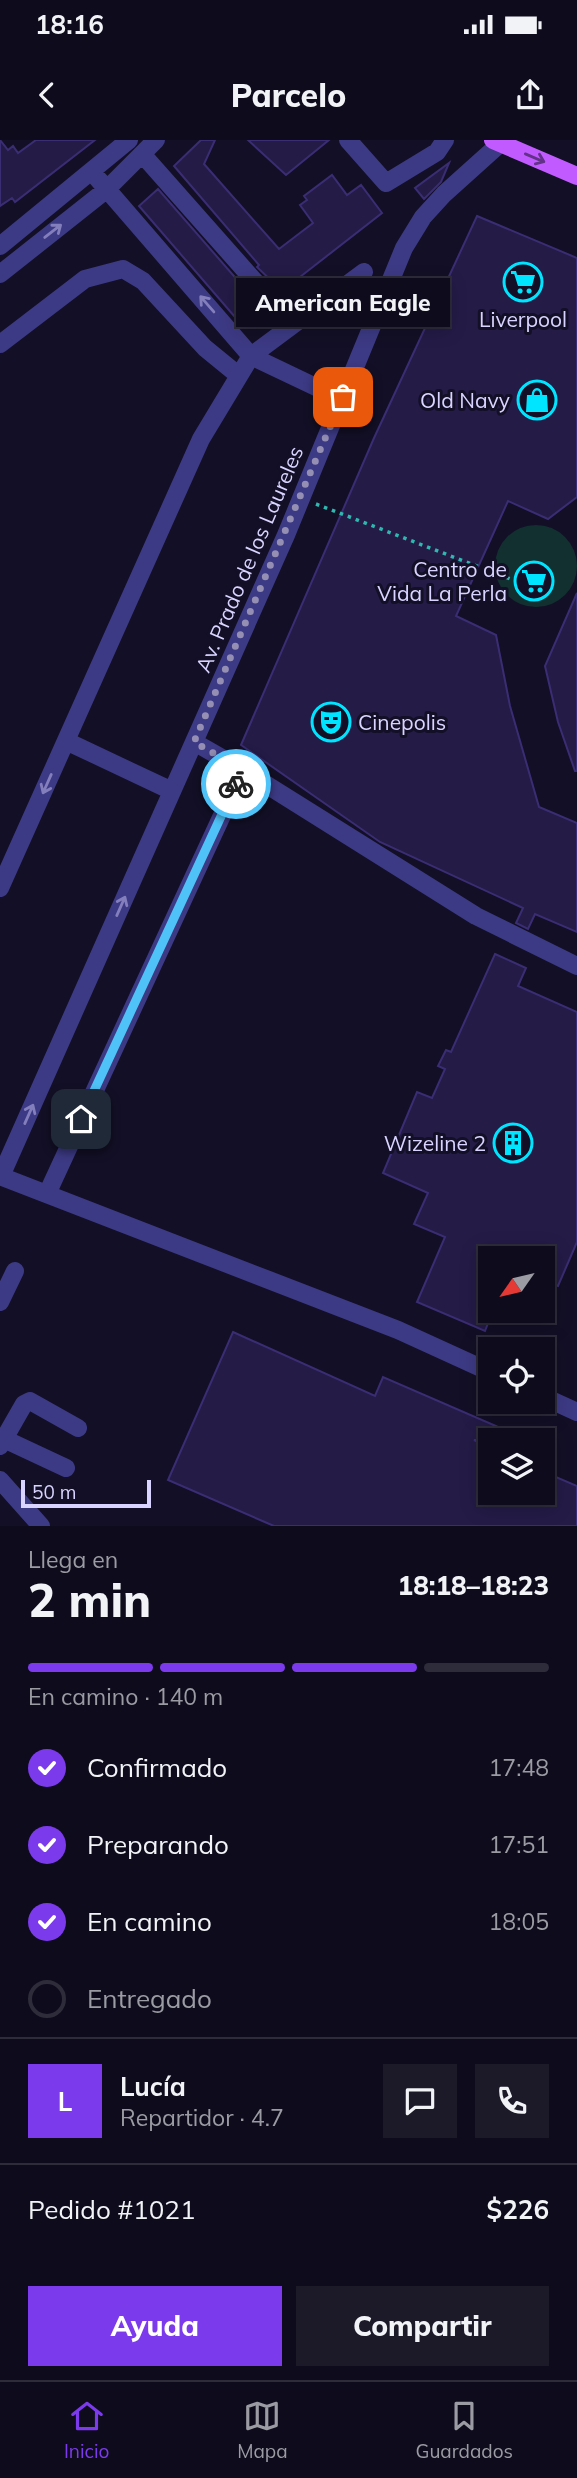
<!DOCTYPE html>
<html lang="es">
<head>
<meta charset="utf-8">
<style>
	body { margin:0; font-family:Mulish,sans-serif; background:#1c1929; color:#f1f3f6; height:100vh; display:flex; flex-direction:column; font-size:26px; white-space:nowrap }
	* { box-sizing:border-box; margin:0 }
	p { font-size:23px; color:#9b9ba3 }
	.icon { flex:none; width:38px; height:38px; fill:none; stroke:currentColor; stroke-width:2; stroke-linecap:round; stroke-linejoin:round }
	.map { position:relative; height:1386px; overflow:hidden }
	.drawer { display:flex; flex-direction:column; background:#0e0b1c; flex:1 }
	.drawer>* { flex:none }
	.needle { width:46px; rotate:236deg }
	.tools { position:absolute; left:478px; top:1106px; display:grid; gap:14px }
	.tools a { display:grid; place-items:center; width:77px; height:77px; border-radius:0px; background:#0e0b1c; box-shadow:0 4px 18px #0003,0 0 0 2px #2e2b3b; font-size:35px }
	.scale { position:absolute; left:21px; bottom:18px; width:130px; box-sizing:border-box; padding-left:7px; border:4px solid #d9d4ff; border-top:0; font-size:19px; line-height:24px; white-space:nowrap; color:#d9d4ff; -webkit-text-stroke:5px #130f26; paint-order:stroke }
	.pin { position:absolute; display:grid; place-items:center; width:60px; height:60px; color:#fff; margin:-30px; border-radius:14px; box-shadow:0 4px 10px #0006 }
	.courier { position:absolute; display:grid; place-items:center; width:70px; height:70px; margin:-35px; border:5px solid #4fc3f7; border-radius:50%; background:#fff; color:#222; box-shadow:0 2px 9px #0007 }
	.bubble { position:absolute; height:49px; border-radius:0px; background:#0e0b1c; box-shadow:0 4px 18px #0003,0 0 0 2px #2e2b3b; font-size:23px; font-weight:800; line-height:49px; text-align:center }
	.headline em { font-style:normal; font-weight:800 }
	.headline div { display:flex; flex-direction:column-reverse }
	.headline { display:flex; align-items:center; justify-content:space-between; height:119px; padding:0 28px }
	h1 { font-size:46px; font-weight:800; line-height:52px }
	.bar { display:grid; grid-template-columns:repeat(4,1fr); gap:10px 7px; align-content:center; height:84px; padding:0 28px }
	.bar i { height:9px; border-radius:5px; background:#2e2b3b }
	.bar .on { background:#7c3aed }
	.bar p { grid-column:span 4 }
	.line { display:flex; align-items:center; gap:18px; padding:0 28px; border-top:2px solid #2e2b3b }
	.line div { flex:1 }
	.round { display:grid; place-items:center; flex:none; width:74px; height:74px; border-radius:0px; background:#1c1929 }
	ol { padding:0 28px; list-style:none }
	li { display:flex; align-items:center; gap:21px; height:77px }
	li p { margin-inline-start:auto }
	li .icon { padding:7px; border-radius:50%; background:#7c3aed; color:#fff; stroke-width:4 }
	li:last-child { color:#9b9ba3 }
	li i { width:38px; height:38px; border:4px solid #2e2b3b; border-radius:50% }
	.button { display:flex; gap:14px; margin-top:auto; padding:14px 28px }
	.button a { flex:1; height:80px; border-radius:0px; background:#7c3aed; color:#fff; font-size:28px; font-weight:800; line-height:80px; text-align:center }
	.button a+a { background:#1c1929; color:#f1f3f6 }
	.status { display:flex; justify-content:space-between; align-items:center; height:49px; padding:0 35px; background:#0e0b1c; direction:ltr }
	.status svg { height:19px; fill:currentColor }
	header { display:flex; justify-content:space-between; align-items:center; height:91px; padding:0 28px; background:#0e0b1c; font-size:32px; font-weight:800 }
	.tabs { display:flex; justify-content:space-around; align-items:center; height:98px; border-top:2px solid #2e2b3b; background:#0e0b1c; font-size:19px; color:#9b9ba3 }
	.tabs a { display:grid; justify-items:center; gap:4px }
	.tabs .on { color:#7c3aed }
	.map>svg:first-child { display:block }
</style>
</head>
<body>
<div class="status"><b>18:16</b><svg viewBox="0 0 49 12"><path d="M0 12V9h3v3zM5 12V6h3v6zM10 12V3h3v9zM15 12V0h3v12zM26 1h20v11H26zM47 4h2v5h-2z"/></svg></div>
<header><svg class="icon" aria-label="back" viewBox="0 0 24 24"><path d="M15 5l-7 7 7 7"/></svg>Parcelo<svg class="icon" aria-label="share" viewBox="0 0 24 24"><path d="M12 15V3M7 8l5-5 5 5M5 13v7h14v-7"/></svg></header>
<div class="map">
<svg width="577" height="1386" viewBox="0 0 577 1386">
	<rect width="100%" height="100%" fill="#130f26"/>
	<path fill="#12302f" d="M495 426a41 41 0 1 1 82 0a41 41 0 1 1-82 0Z"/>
	<path fill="#241b47" stroke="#3b2d73" stroke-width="2" d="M0,0l8,10 5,-4 5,7 18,-13h59l-80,62 -3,-4 -12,8z
		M201,0h14l-11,24 75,85 34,-26 -13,-18 7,-5 -3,-4 28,-21 15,20 14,-10 21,28 -100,78 -25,-24 2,-2 -85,-99z
		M248,0h81l-43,35z
		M449,23l-8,19 -17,17 -9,-11z
		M158,49l95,109 -7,6 8,8 -13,12 -102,-118z
		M477,76l100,42v239l-29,22 -40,-18 -52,115 40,19 14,71 29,101 38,16v109l-42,-18 -7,15 -12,-6 7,-15 -143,-66 -139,-97 133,-307z
		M577,453v178h-2l-17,-49 -13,-56z
		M495,814l31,14 -8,18 59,26v230l-19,44 -16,-6v-22h-52v60l-5,13 -68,-29 28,-65 -31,-13 14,-31 -45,-20 34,-81 15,6 13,-29 -7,-3 8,-16 5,2z
		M233,1192l142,64 8,-19 145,63h-54l16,7v46h52v-22l35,15v40h-303l-106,-46z"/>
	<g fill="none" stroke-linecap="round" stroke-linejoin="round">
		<path stroke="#2fb8b0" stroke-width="3.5" stroke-dasharray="3.5 5" stroke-linecap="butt" d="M316,364l197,76"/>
		<path stroke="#3d3a85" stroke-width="18" d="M348,0l38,43 51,-31 8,-12
			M143,15l115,130
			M92,32l159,184 69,33
			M0,106l129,-106
			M0,134l106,-84 50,-50
			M0,204l85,-65 38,-10 20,12 62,67 33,27
			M66,601l106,50
			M194,602l49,28
			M0,748l201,-449 50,-83 113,-84
			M0,1036l398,154 92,42
			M1,1036l285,-641 118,-287 19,-31 21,-23 60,-54
			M47,1054l196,-424 233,146 101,50
			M0,1162l15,-31
			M542,1256l35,16
			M4,1299l62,29
			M0,1306l24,-42 6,-3 48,27
			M0,1340l41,46"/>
		<path stroke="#c25bff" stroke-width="18" d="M493,0l84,36"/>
	</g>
	<defs><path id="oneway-shaft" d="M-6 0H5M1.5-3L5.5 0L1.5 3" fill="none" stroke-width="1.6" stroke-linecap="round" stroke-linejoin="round" transform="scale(1.75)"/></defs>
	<use stroke="#623188" href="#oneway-shaft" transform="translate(535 18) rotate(23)"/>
	<g stroke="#837fbc">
		<use href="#oneway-shaft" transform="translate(53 91) rotate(-38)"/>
		<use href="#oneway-shaft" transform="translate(207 164) rotate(-131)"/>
		<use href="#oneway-shaft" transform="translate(47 644) rotate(114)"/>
		<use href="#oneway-shaft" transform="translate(121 766) rotate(-66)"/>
		<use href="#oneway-shaft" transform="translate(29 974) rotate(-66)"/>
	</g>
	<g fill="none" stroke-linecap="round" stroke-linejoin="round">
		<path stroke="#948fb3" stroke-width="7" stroke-dasharray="0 12.6" d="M236,644l7,-14 -49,-28 149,-345"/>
		<path stroke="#4fc3f7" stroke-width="9" d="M81,979l155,-335"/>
	</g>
	<defs>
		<symbol id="supermarket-ring" viewBox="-11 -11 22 22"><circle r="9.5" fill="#130f26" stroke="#00e5ff" stroke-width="1.5"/><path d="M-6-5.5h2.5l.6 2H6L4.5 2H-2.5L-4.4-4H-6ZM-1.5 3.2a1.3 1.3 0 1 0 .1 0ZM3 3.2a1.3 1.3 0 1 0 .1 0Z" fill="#00e5ff"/></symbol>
		<symbol id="shop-ring" viewBox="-11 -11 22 22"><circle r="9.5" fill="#130f26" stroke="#00e5ff" stroke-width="1.5"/><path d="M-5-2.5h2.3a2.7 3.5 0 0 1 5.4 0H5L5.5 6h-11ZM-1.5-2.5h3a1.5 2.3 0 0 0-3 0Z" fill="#00e5ff"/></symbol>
		<symbol id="theatre-ring" viewBox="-11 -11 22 22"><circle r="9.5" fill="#130f26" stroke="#00e5ff" stroke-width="1.5"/><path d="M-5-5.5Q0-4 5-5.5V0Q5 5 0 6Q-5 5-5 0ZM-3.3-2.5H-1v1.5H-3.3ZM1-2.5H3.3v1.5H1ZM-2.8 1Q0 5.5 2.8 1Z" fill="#00e5ff"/></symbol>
		<symbol id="building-ring" viewBox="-11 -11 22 22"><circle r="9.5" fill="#130f26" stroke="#00e5ff" stroke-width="1.5"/><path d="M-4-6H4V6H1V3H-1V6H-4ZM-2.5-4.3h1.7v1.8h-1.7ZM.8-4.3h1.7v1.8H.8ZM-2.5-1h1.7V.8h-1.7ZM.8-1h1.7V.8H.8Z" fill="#00e5ff"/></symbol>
	</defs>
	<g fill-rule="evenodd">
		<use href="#supermarket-ring" x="501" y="120" width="44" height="44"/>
		<use href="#shop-ring" x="515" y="238" width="44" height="44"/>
		<use href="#supermarket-ring" x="512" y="419" width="44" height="44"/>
		<use href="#theatre-ring" x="309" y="560" width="44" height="44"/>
		<use href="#building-ring" x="491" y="981" width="44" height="44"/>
	</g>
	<g text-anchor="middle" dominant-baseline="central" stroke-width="6" stroke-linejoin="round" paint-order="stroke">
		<g font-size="21" fill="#d9d4ff" stroke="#130f26" text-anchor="end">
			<text x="523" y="179" text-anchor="middle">Liverpool</text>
			<text x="510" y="260">Old Navy</text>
			<text x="507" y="429">Centro de<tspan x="507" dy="24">Vida La Perla</tspan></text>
			<text x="358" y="582" text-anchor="start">Cinepolis</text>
			<text x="486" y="1003">Wizeline 2</text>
		</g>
		<g font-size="21" fill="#d9d4ff" stroke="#130f26">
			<text transform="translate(249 419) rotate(-67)">Av. Prado de los Laureles</text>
		</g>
	</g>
</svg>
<div class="tools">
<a><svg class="needle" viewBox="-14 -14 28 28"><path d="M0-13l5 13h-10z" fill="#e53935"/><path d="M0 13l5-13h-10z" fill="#9b9ba3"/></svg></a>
<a><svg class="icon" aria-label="locate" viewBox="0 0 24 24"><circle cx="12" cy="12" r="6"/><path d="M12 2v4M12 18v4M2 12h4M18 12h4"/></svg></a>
<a><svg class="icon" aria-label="layers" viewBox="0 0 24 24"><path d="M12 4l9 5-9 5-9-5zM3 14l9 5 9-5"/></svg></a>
</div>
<div class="scale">50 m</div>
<div class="pin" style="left:343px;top:257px;background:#ea580c"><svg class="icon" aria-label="bag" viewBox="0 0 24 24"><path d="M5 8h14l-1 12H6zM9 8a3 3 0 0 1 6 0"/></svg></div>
<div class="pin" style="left:81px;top:979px;background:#1f2937"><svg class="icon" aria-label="home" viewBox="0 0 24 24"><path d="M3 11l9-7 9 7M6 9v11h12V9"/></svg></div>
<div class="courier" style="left:236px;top:644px"><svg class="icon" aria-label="bike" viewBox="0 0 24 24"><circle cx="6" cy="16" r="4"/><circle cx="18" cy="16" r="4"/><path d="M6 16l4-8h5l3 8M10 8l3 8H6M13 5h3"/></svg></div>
<div class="bubble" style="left:236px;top:138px;width:214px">American Eagle</div>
</div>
<section class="drawer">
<div class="headline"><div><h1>2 min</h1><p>Llega en</p></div><em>18:18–18:23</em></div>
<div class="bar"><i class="on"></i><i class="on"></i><i class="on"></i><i></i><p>En camino · 140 m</p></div>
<ol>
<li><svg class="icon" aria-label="check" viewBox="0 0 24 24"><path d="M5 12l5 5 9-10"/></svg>Confirmado<p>17:48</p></li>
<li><svg class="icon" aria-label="check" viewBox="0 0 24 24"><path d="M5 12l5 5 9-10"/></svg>Preparando<p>17:51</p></li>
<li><svg class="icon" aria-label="check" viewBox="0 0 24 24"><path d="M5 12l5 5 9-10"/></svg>En camino<p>18:05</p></li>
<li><i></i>Entregado</li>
</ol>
<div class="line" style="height:126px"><b class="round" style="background:#7c3aed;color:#fff">L</b><div><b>Lucía</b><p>Repartidor · 4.7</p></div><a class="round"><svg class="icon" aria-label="chat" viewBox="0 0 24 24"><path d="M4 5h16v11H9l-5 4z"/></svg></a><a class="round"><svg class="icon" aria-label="phone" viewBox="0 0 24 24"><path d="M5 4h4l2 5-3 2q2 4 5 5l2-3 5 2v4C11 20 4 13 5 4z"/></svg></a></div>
<div class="line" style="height:91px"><div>Pedido #1021</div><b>$226</b></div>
<div class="button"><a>Ayuda</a><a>Compartir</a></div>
</section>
<nav class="tabs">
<a class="on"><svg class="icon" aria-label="home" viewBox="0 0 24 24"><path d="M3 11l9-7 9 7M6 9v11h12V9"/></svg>Inicio</a>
<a><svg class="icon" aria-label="map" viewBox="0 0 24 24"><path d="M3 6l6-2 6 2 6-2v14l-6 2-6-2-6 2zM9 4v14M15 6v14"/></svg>Mapa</a>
<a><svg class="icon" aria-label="saved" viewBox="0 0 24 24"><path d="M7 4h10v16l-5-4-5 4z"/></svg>Guardados</a>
</nav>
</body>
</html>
